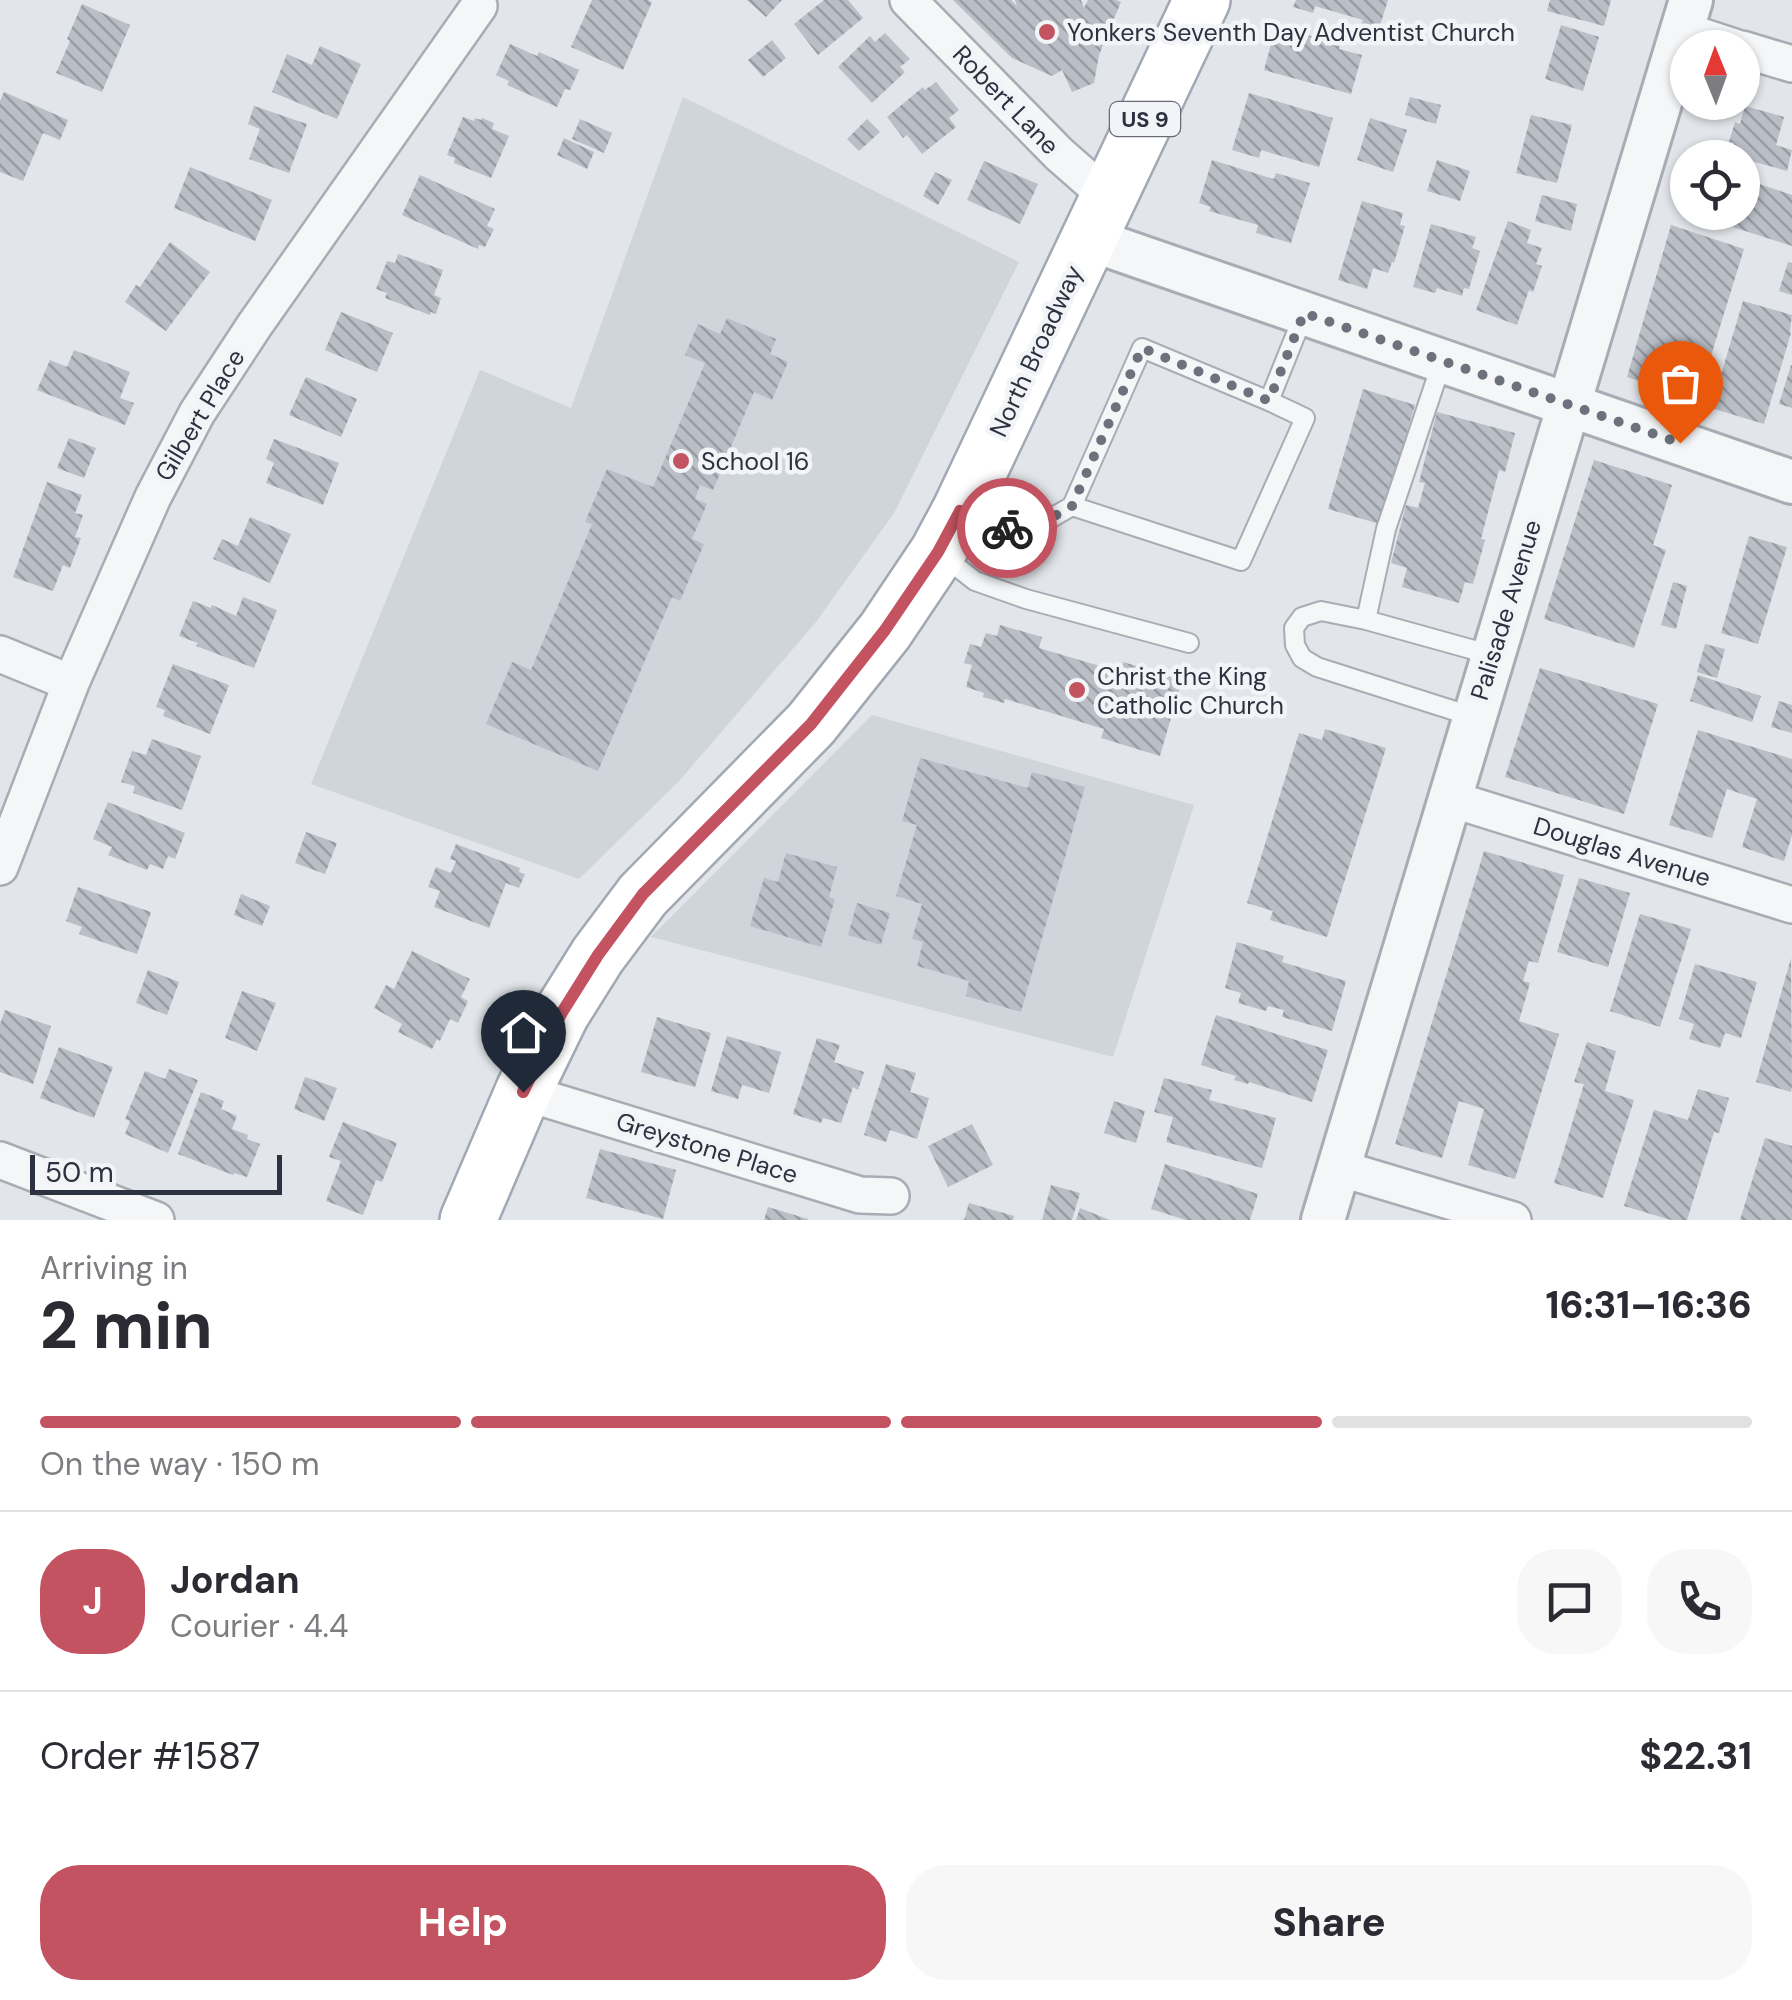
<!DOCTYPE html>
<html lang="en">
<head>
<meta charset="utf-8">
<style>
	body { margin:0; font-family:"DM Sans",sans-serif; background:#f7f7f7; color:#2b2b33; height:100vh; display:flex; flex-direction:column; font-size:38px; white-space:nowrap }
	* { box-sizing:border-box; margin:0 }
	p { font-size:32px; color:#7c7c81 }
	.icon { flex:none; width:55px; height:55px; fill:none; stroke:currentColor; stroke-width:2; stroke-linecap:round; stroke-linejoin:round }
	.map { position:relative; height:1220px; overflow:hidden }
	.side { display:flex; flex-direction:column; background:#fff; flex:1 }
	.side>* { flex:none }
	.needle { width:65px; rotate:359deg }
	.buttons { position:absolute; left:1670px; top:30px; display:grid; gap:20px }
	.buttons a { display:grid; place-items:center; width:90px; height:90px; border-radius:50%; background:#fff; box-shadow:0 2px 8px #0004; font-size:50px }
	.scale { position:absolute; left:30px; bottom:25px; width:252px; box-sizing:border-box; padding-left:10px; border:5px solid #2c3240; border-top:0; font-size:28px; line-height:35px; white-space:nowrap; color:#2c3240; -webkit-text-stroke:8px #f2f4f7; paint-order:stroke }
	.pin { position:absolute; display:grid; place-items:center; width:85px; height:85px; color:#fff; margin:-102px -42px; border-radius:50% 50% 50% 0; rotate:-45deg; box-shadow:0 0 10px #0007 }
	.pin .icon { rotate:45deg }
	.courier { position:absolute; display:grid; place-items:center; width:100px; height:100px; margin:-50px; border:8px solid #c35360; border-radius:50%; background:#fff; color:#222; box-shadow:0 2px 12px #0007 }
	.head em { font-style:normal; font-weight:800 }
	.head div { display:flex; flex-direction:column-reverse }
	.head { display:flex; align-items:center; justify-content:space-between; height:170px; padding:0 40px }
	h1 { font-size:65px; font-weight:800; line-height:75px }
	.bar { display:grid; grid-template-columns:repeat(4,1fr); gap:15px 10px; align-content:center; height:120px; padding:0 40px }
	.bar i { height:12px; border-radius:8px; background:#e1e1e2 }
	.bar .current { background:#c35360 }
	.bar p { grid-column:span 4 }
	.line { display:flex; align-items:center; gap:25px; padding:0 40px; border-top:2px solid #e1e1e2 }
	.line div { flex:1 }
	.round { display:grid; place-items:center; flex:none; width:105px; height:105px; border-radius:40px; background:#f7f7f7 }
	.primary-button { display:flex; gap:20px; margin-top:auto; padding:20px 40px }
	.primary-button a { flex:1; height:115px; border-radius:40px; background:#c35360; color:#fff; font-size:40px; font-weight:800; line-height:115px; text-align:center }
	.primary-button a+a { background:#f7f7f7; color:#2b2b33 }
	.map>svg:first-child { display:block }
</style>
</head>
<body>
<div class="map">
<svg width="1792" height="1220" viewBox="0 0 1792 1220">
	<defs>
		<pattern id="building-back-hatch" width="6" height="6" patternUnits="userSpaceOnUse" patternTransform="scale(2.5)"><rect width="6" height="6" fill="#babec6"/><path d="M-1 5l2 2M0 0l6 6M5-1l2 2" fill="none" stroke="#979ba2"/></pattern>
	</defs>
	<rect width="100%" height="100%" fill="#e2e5e9"/>
	<path fill="#d0d4db" d="M683,97l336,165 -125,251 -78,109 -136,158 -101,99 -268,-95 169,-414 91,38z
		M872,715l322,90 -81,252 -462,-120z"/>
	<path fill="url(#building-back-hatch)" d="M592,0h56l4,2 -29,68 -52,-23z
		M747,0h35l-16,17z
		M824,0h24l15,18 -45,37 -24,-31z
		M953,0h58l6,6 -2,-6h66l3,8 4,-8h28l5,2 -22,53 -5,28 -22,9 -10,-22 -10,6 -40,-18z
		M1296,0h92l-11,35 -17,-6 3,-9 -48,-14 -2,7 -20,-6z
		M1550,0h61l-7,26 -57,-15z
		M82,4l48,21 -28,67 -46,-19 14,-32 -3,-2z
		M1561,25l38,12 -16,54 -38,-12z
		M1276,26l64,18 -1,5 23,6 -11,39 -87,-24z
		M885,33l25,26 -10,8 5,5 -33,31 -34,-36 32,-31 5,6z
		M772,40l14,18 -23,19 -15,-17z
		M510,44l27,12 2,-4 40,18 -9,20 -5,-1 -8,18 -50,-22 2,-4 -13,-6z
		M320,46l41,18 -24,55 -65,-27 15,-38 25,11z
		M936,82l23,28 -10,8 7,9 -34,27 -15,-19 -4,3 -16,-21 36,-30 2,3z
		M4,92l64,28 -8,20 -17,-7 -20,48 -23,-9v-71z
		M1249,93l84,25 -14,49 -58,-17 -2,8 -27,-8z
		M1410,97l31,8 -5,19 -31,-9z
		M254,106l53,18 -18,49 -40,-14 11,-30 -12,-5z
		M1745,106l39,11 -8,28 16,5 -5,21 -57,-16 4,-12 -5,-1 6,-20 5,2z
		M1531,115l41,10 -15,58 -41,-10z
		M463,117l11,4 1,-3 6,2 1,-2 12,5 -2,6 17,7 -18,42 -37,-15 1,-5 -8,-3z
		M1370,118l37,12 -14,42 -36,-12z
		M580,119l32,14 -8,20 -32,-14z
		M867,119l13,13 -21,19 -12,-12z
		M564,138l30,14 -7,17 -30,-14z
		M1212,160l62,19 2,-6 34,10 -19,60 -35,-10 2,-8 -49,-14 2,-4 -12,-4z
		M1437,160l33,11 -10,30 -33,-10z
		M984,161l54,23 -18,40 -53,-24z
		M190,167l82,33 -17,41 -81,-33z
		M935,172l17,8 -14,25 -15,-9z
		M420,175l75,34 -8,17 7,3 -9,18 -6,-2 -1,4 -76,-34z
		M1742,178l50,17v51l-84,-27 1,-4 -6,-2 39,-1z
		M1542,195l35,9 -6,27 -36,-10z
		M1362,201l41,12 -3,12 5,1 -11,37 -2,-1 -4,11 -15,-5 -6,21 -29,-9z
		M1508,221l23,9 -4,13 15,5 -6,16 6,2 -9,26 -4,-2 -12,35 -41,-15z
		M1431,224l45,13 -4,11 8,3 -11,38 -5,-1 -2,8 -25,-8 -2,5 -22,-6z
		M1671,225l73,24 -47,152 -70,-24z
		M170,242l40,30 -44,59 -41,-29 11,-17 4,2z
		M398,254l45,16 -9,25 7,3 -5,16 -5,-2 -1,3 -45,-17 2,-5 -11,-4 11,-28 8,2z
		M1788,262l4,1v32l-13,-4z
		M1743,301l49,14 -2,16 1,2 -27,91 -53,-16z
		M341,312l52,21 -16,39 -52,-22z
		M727,318l49,21 -6,15 18,8 -16,38 -18,-8 -41,98 -13,-5 -5,14 12,5 -15,35 12,5 -24,57 -8,-4 -74,174 -112,-47 26,-62 19,8 61,-146 -7,-2 22,-53 46,18 52,-124 -20,-8 13,-31 22,10z
		M74,350l56,22 -10,26 14,5 -9,22 -88,-35 13,-30 17,7z
		M1791,365h1v43l-13,-4z
		M306,377l51,22 -16,38 -52,-22z
		M1363,389l52,16 -35,119 -52,-15z
		M1437,412l78,21 -10,39 -6,-2 -18,69 4,1 -12,44 -8,-2 -6,21 -57,-16 5,-19 -16,-5 15,-58 12,3 7,-25 -6,-1z
		M69,438l27,10 -12,30 -27,-10z
		M274,439l65,24 -16,42 -57,-22 8,-20 -8,-4z
		M1594,460l78,25 -19,60 13,5 -32,98 -90,-29z
		M47,482l35,13 -7,18 8,2 -8,22 6,1 -11,30 -7,-3 -10,26 -40,-14z
		M250,517l41,17 -21,49 -57,-24 9,-20 16,7z
		M1749,536l38,11 -29,97 -37,-11z
		M1673,582l14,4 -11,43 -15,-4z
		M243,597l34,13 -23,58 -58,-22 2,-3 -19,-7 14,-35 18,7 1,-3 24,11z
		M1000,625l42,12 -3,11 81,24 3,-10 59,18 -22,76 -59,-18 3,-9 -99,-30 -1,4 -21,-6 1,-4 -18,-6 6,-22 -8,-2 6,-19 11,3 5,-14 11,3z
		M1705,644l20,5 -8,29 -20,-6z
		M173,664l56,21 -19,49 -47,-18 2,-6 -9,-3z
		M1540,668l118,36 -34,110 -119,-37z
		M1698,675l63,21 -9,26 -62,-21z
		M1779,701l13,4v28l-21,-6z
		M1325,729l61,19 -59,189 -57,-17 3,-9 -26,-8 52,-170 23,7z
		M1698,730l94,29v76l-8,26 -42,-14 15,-48 -30,-10 -15,49 -43,-13z
		M152,739l49,17 -19,54 -49,-17 2,-7 -14,-4 11,-31 14,4z
		M920,758l108,30 4,-16 53,15 -64,225 -55,-16 3,-15 -52,-15 6,-24 -11,-3 10,-35 -26,-8 21,-71 -15,-4z
		M108,802l77,31 -10,26 -7,-3 -5,13 -13,-5 -3,6 -39,-15 4,-8 -19,-8z
		M306,832l31,11 -12,31 -30,-11z
		M456,844l64,24 -1,4 6,2 -6,14 -13,-5 -17,45 -55,-21 6,-16 -12,-4 8,-20 15,6 5,-12 -6,-2z
		M1484,851l80,24 -26,88 -9,-2 -6,20 7,2 -11,38 40,13 -44,145 -47,-14 16,-56 -25,-8 -17,57 -47,-14z
		M786,853l51,14 -8,30 6,2 -14,48 -71,-21 14,-48 14,4z
		M1579,878l51,15 -22,74 -51,-15z
		M78,887l73,25 -14,42 -58,-20 3,-7 -16,-6z
		M241,894l29,12 -8,20 -28,-11z
		M857,903l33,10 -9,32 -33,-10z
		M1640,914l51,15 -31,98 -50,-16z
		M1237,942l47,14 -2,6 64,19 -14,50 -50,-14 2,-7 -16,-4 -2,5 -28,-8 3,-10 -16,-5z
		M412,951l58,28 -9,18 7,4 -10,22 -8,-4 -10,22 -3,-2 -5,10 -34,-17 4,-8 -28,-16 12,-23 8,4z
		M1791,958l1,128 -1,6 -35,-10z
		M1695,964l62,18 -16,56 -16,-5 -5,15 -31,-9 5,-15 -15,-5z
		M148,970l31,12 -12,33 -31,-12z
		M242,991l34,12 -19,48 -32,-13z
		M5,1010l46,16 -18,58 -33,-12v-48z
		M1216,1015l112,35 -16,52 -63,-20 -1,2 -14,-4 2,-4 -35,-11z
		M657,1017l54,16 -16,54 -54,-15z
		M727,1036l54,16 -12,41 -27,-8 -4,14 -27,-8z
		M817,1038l23,7 -6,17 30,10 -6,18 -5,-3 -12,36 -18,-5 -2,5 -28,-9z
		M1587,1042l29,9 -11,40 29,9 -31,98 -49,-15 30,-99 -10,-2z
		M59,1047l54,20 -19,51 -54,-20z
		M886,1064l30,9 -6,19 19,6 -12,41 -27,-9 -4,12 -22,-7z
		M169,1069l29,11 -30,73 -43,-19 5,-13 -5,-2 20,-48 20,8z
		M305,1077l32,11 -13,33 -30,-12z
		M1164,1078l48,12 -3,10 67,18 -14,50 -96,-26 7,-25 -19,-5z
		M1698,1089l31,9 -10,35 -5,-1 -27,88h-16l-47,-14 30,-96 34,10z
		M201,1092l23,9 -3,8 16,7 -5,13 16,6 -1,4 13,5 -13,33 -13,-4 -1,2 -55,-21z
		M1114,1101l31,10 -9,32 -32,-10z
		M343,1122l54,21 -15,39 -6,-2 -13,35 -37,-14 15,-40 -12,-4z
		M972,1124l21,41 -45,22 -20,-41z
		M1765,1138l27,8v74h-52z
		M600,1149l76,21 -13,49 -77,-21z
		M1165,1164l93,30 -8,26h-64l-35,-11z
		M1051,1185l29,8 -8,27h-30z
		M969,1203l45,13 -1,4h-49z
		M768,1207l40,12v1h-44z
		M1080,1208l30,12h-34z"/>
	<g fill="none" stroke-linecap="round" stroke-linejoin="round">
		<defs>
			<path id="service" d="M1269,401l-127,-53 -70,158 169,55 64,-143 -36,-17 35,-87
				M966,513l40,15 23,3 43,-25
				M943,556l32,25 51,18 163,44
				M1366,620l20,-91 56,-167
				M1474,717l-157,-50 -15,-9 -7,-13 -1,-17 8,-11 19,-6 45,9 126,35"/>
			<path id="minor" d="M908,0l151,154 49,43
				M1682,30l55,18
				M1742,49l50,15
				M0,654l71,29
				M1451,799l341,106
				M0,867l71,-184 82,-186 44,-84 57,-87 225,-320
				M523,1092l337,103 31,1
				M0,1160l156,60
				M1339,1168l174,52"/>
			<path id="tertiary" d="M1089,239l703,243
				M1323,1220l368,-1220"/>
			<path id="primary" d="M468,1220l55,-128 38,-78 37,-59 45,-60 168,-171 74,-93 53,-79 22,-41 242,-511"/>
		</defs>
		<use href="#service" stroke="#a8acb3" stroke-width="22"/>
		<use href="#minor" stroke="#a8acb3" stroke-width="40"/>
		<use href="#tertiary" stroke="#a8acb3" stroke-width="48"/>
		<use href="#primary" stroke="#a2a9b4" stroke-width="60"/>
		<use href="#service" stroke="#f5f6f8" stroke-width="18"/>
		<use href="#minor" stroke="#f5f6f8" stroke-width="35"/>
		<use href="#tertiary" stroke="#f5f6f8" stroke-width="42"/>
		<use href="#primary" stroke="#fff" stroke-width="55"/>
	</g>
	<g fill="none" stroke-linecap="round" stroke-linejoin="round">
		<path stroke="#6c717b" stroke-width="10" stroke-dasharray="0 18" d="M1007,528l22,3 43,-25 70,-158 127,53 35,-88 376,130"/>
		<path stroke="#c35360" stroke-width="12" d="M523,1092l38,-78 37,-59 45,-61 168,-170 74,-94 53,-78 22,-41 47,17"/>
	</g>
	<g fill="#c35360" stroke="#f2f4f7" stroke-width="4">
		<circle cx="1047" cy="32" r="10"/>
		<circle cx="681" cy="461" r="10"/>
		<circle cx="1077" cy="690" r="10"/>
	</g>
	<g text-anchor="middle" dominant-baseline="central" stroke-width="9" stroke-linejoin="round" paint-order="stroke">
		<rect fill="#f2f4f7" stroke="#676c77" stroke-width="2.5" x="1110" y="102" width="70" height="34" rx="8"/>
		<g font-size="22" font-weight="bold" fill="#2c3240">
			<text x="1145" y="119">US 9</text>
		</g>
		<g font-size="25" fill="#2c3240" stroke="#f2f4f7" text-anchor="start">
			<text x="1067" y="32">Yonkers Seventh Day Adventist Church</text>
			<text x="701" y="461">School 16</text>
			<text x="1097" y="676">Christ the King<tspan x="1097" dy="29">Catholic Church</tspan></text>
		</g>
		<g font-size="25" fill="#2c3240" stroke="#f2f4f7">
			<text transform="translate(1006 100) rotate(46)">Robert Lane</text>
			<text transform="translate(1036 351) rotate(-65)">North Broadway</text>
			<text transform="translate(200 415) rotate(-59)">Gilbert Place</text>
			<text transform="translate(1506 610) rotate(-73)">Palisade Avenue</text>
			<text transform="translate(1622 852) rotate(17)">Douglas Avenue</text>
			<text transform="translate(707 1148) rotate(17)">Greystone Place</text>
		</g>
	</g>
</svg>
<div class="buttons">
<a><svg class="needle" viewBox="-14 -14 28 28"><path d="M0-13l5 13h-10z" fill="#e53935"/><path d="M0 13l5-13h-10z" fill="#7c7c81"/></svg></a>
<a><svg class="icon" aria-label="locate" viewBox="0 0 24 24"><circle cx="12" cy="12" r="6"/><path d="M12 2v4M12 18v4M2 12h4M18 12h4"/></svg></a>
</div>
<div class="scale">50 m</div>
<div class="pin" style="left:1680px;top:443px;background:#ea580c"><svg class="icon" aria-label="bag" viewBox="0 0 24 24"><path d="M5 8h14l-1 12H6zM9 8a3 3 0 0 1 6 0"/></svg></div>
<div class="pin" style="left:523px;top:1092px;background:#1f2937"><svg class="icon" aria-label="home" viewBox="0 0 24 24"><path d="M3 11l9-7 9 7M6 9v11h12V9"/></svg></div>
<div class="courier" style="left:1007px;top:528px"><svg class="icon" aria-label="bike" viewBox="0 0 24 24"><circle cx="6" cy="16" r="4"/><circle cx="18" cy="16" r="4"/><path d="M6 16l4-8h5l3 8M10 8l3 8H6M13 5h3"/></svg></div>
</div>
<section class="side">
<div class="head"><div><h1>2 min</h1><p>Arriving in</p></div><em>16:31–16:36</em></div>
<div class="bar"><i class="current"></i><i class="current"></i><i class="current"></i><i></i><p>On the way · 150 m</p></div>
<div class="line" style="height:180px"><b class="round" style="background:#c35360;color:#fff">J</b><div><b>Jordan</b><p>Courier · 4.4</p></div><a class="round"><svg class="icon" aria-label="chat" viewBox="0 0 24 24"><path d="M4 5h16v11H9l-5 4z"/></svg></a><a class="round"><svg class="icon" aria-label="phone" viewBox="0 0 24 24"><path d="M5 4h4l2 5-3 2q2 4 5 5l2-3 5 2v4C11 20 4 13 5 4z"/></svg></a></div>
<div class="line" style="height:130px"><div>Order #1587</div><b>$22.31</b></div>
<div class="primary-button"><a>Help</a><a>Share</a></div>
</section>
</body>
</html>
